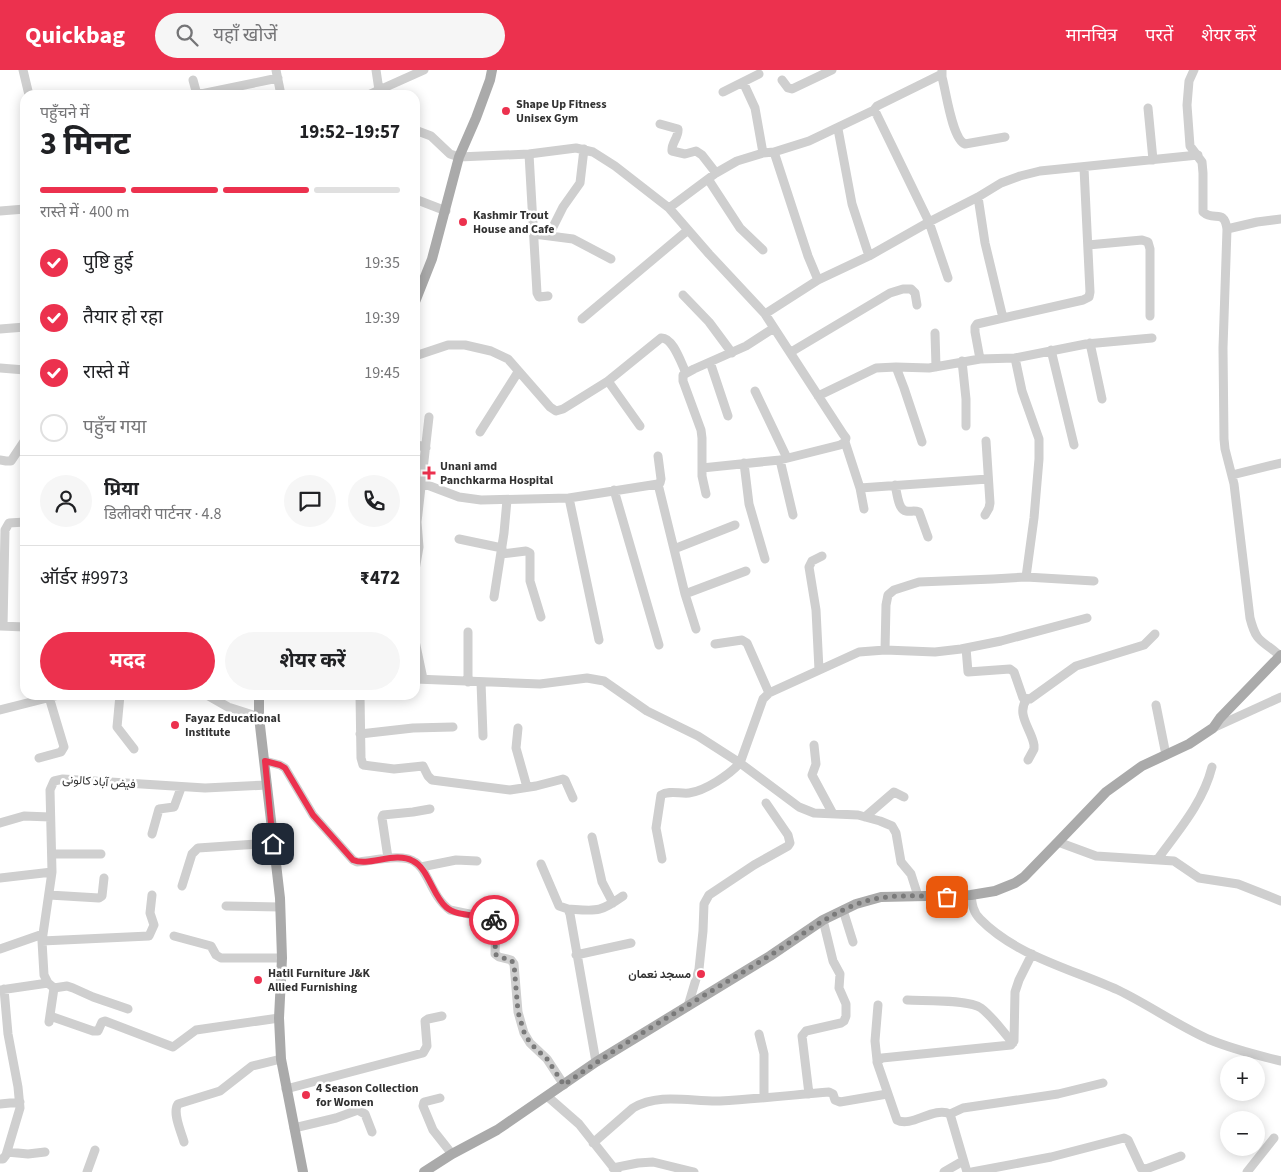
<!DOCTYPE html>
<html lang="hi">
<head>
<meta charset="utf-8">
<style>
	body { margin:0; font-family:"Source Sans 3",Vazirmatn,"Noto Sans Devanagari",sans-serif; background:#f6f6f6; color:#202124; height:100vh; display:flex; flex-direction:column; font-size:19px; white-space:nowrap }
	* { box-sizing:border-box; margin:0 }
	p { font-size:16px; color:#757577 }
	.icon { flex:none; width:28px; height:28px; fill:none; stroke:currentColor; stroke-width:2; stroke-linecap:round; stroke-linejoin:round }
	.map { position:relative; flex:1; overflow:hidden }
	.panel { position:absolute; left:20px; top:20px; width:400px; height:610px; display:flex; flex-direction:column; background:#fff; border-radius:15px; box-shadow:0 2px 12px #0003 }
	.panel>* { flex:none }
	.fabs { position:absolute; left:1220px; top:986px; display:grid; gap:10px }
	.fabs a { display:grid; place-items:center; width:45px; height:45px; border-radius:50%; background:#fff; box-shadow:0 2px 12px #0003; font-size:25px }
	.pin { position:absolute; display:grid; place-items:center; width:42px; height:42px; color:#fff; margin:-21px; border-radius:10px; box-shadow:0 2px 8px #0006 }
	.courier { position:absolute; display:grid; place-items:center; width:50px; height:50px; margin:-25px; border:4px solid #ec314e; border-radius:50%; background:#fff; color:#222; box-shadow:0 1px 6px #0007 }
	.headline em { font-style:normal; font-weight:700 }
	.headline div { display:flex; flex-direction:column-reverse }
	.headline { display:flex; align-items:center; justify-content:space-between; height:85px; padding:0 20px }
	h1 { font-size:32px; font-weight:700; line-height:38px }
	.bar { display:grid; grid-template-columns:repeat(4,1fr); gap:8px 5px; align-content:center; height:60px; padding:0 20px }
	.bar i { height:6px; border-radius:4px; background:#e0e0e0 }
	.bar .on { background:#ec314e }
	.bar p { grid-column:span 4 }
	.line { display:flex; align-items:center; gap:12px; padding:0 20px; border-top:1px solid #e0e0e0 }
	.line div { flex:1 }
	.round { display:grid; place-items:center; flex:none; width:52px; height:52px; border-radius:26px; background:#f6f6f6 }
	ol { padding:0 20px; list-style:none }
	li { display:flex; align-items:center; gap:15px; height:55px }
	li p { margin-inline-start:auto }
	li .icon { padding:5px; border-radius:50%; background:#ec314e; color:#fff; stroke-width:4 }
	li:last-child { color:#757577 }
	li i { width:28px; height:28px; border:2px solid #e0e0e0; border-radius:50% }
	.primary-button { display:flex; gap:10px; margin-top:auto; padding:10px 20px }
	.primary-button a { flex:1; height:58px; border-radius:30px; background:#ec314e; color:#fff; font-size:20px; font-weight:700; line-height:58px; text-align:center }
	.primary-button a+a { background:#f6f6f6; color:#202124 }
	header { display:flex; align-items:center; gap:30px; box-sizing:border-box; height:70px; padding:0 25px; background:#ec314e; color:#fff }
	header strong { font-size:24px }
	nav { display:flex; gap:28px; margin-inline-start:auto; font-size:18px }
	.search { width:350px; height:45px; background:#f6f6f6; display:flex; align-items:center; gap:12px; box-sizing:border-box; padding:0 18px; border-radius:28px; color:#757577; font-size:19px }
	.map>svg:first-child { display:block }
</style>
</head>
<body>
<header>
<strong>Quickbag</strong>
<div class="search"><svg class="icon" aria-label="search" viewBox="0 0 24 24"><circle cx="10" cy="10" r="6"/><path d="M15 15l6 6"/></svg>यहाँ खोजें</div>
<nav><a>मानचित्र</a><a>परतें</a><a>शेयर करें</a></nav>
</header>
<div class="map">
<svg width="1281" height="1102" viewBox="0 0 1281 1102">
	<rect width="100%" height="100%" fill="#fff"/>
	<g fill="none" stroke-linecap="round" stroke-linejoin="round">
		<path stroke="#cfcfcf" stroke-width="9" d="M23,0l6,25
			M276,0l5,25
			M376,0l3,20
			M942,0v7c4,14 10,62 23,67l40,-7
			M1194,0l-5,11 -2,24 3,41 12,16 1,11v39c11,10 21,-4 24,17l-4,119 1,91 1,10 9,35 16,134c7,27 12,21 30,38
			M193,10l3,11 5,3 77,-16
			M782,10l6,8 4,1 40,-19
			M743,12l12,26 8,45
			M723,22l36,-18
			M368,25l56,-25
			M1148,38l5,52
			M873,41l4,-5 65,-32
			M660,54l18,5c1,8 -7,14 -6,22l13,3 11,-3 6,4 14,18
			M838,59l14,75 17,52
			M415,60l16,6 19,18 9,3 70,-3 47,-6 17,4 22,14 54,42 40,46 56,60 78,120 3,4 -1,4 -5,3 -60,15 -78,8
			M774,82l34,104 10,24
			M529,84l8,139 2,4 9,-1
			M708,109l32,49 23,22
			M978,127l7,46 18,75
			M415,129l31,12
			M669,138l47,-35 21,-12 26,-8 11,-1 35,-11 63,-30 4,2 53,109 19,56
			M0,141l25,-2
			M1227,159l30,-7 24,-3
			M534,164l39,5 38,20
			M549,165l14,-28 17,-24 4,-34
			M1088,175l54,-5 6,2 2,7v67
			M683,225l26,27 23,31
			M765,244l53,-34 51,-24 60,-34 49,-25 23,-14 19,-7 20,-5 158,-16
			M582,249l106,-89
			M0,259l25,-2
			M935,263l1,34
			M1090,273l12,56
			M1051,280l23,95
			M791,282l99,-59 13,-4h8l4,4 2,12
			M415,286l33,-11h17l26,6 17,8 42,48 6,4 7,-2 45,-28 53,-43c12,-1 20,25 25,35
			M1015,288l7,33 17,48v20l-5,59 -8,59
			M980,289l-5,-27v-5l2,-3 106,-24 6,-3 1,-5 -6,-124
			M962,291l4,38v27
			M710,292l18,54
			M896,297l8,21 18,54
			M0,298l25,2
			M608,311l32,45
			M755,321l32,67
			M818,326l58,-28 20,-1 33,1 51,-9 35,-1 71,-14 66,-6
			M480,362l38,-60
			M845,372l15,46 4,21
			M415,374l11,4
			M0,390l6,1h5l14,-21
			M780,390l13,55
			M744,393l5,41 16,55
			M1232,405l49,-12
			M422,413l37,14 22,3 88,-2 89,-14 2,-1 1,-4 -3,-23
			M658,414l27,110 11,35
			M895,415c2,7 3,25 11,26 5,1 8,-1 13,1l9,25
			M860,418l128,-9
			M614,420l45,155
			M706,424l-4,-18v-38l-1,-8 -18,-49v-6l11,-6 52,-23 28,-18
			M569,428l30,142
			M985,445l4,-7 1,-5 -4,-62
			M459,469l43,9
			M674,479l61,-24
			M501,484l25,-3 4,2v28l11,36
			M415,500l4,-23 -2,-25 12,-105
			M685,524l61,-23
			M494,527l10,-64 3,-33
			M0,556l25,1
			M3,556l2,-96 4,-7 16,-1
			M415,571l8,38
			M715,574l27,-4 5,3 22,50
			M966,578l2,24 42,-3 4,3 9,26 7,1 46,-33 68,-21 11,-11
			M885,580l1,-45 2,-10 6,-5 25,-8 74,-3 33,-2 68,4
			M819,600l-3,-60 -7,-43 3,-6 10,-5
			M415,609l125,5 47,-6 17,3 43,30 51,25 42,27 59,44 15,6 44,2 22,6 12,5 4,7 5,29 10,12 7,22
			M468,612v-50
			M481,612l2,54
			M120,625l-3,32 17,22
			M207,625l21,12 31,10
			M360,625l1,63 2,7 31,4 29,-3 5,10 4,4 78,10 26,-4 27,-7 2,1 8,18
			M1027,629c-12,15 5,31 7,46v4l-6,11
			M1156,635l10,50
			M0,640l59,-15
			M518,658l-2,20 11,39
			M1213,658l68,-31
			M360,664l53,-6 40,-1
			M814,675l2,19 -4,11 21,39
			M39,688l22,-6 3,-5 -15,-50
			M265,691l15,4 5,3 28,47 40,45 4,2c15,-1 46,-9 58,0 7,4 10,12 14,19 5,10 11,22 21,29l43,9 3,4 -1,31 4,3 12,3 3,4 4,48 6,21 6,10 17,16 17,26
			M865,747l29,-25 10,5
			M0,753l24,-7 26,1
			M152,764l7,-25 15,-2 7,-19
			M592,767l10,45 11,21
			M1058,772l38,14 78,5 25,17 39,6 43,17
			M53,784h48
			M388,788l-6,-40 1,-3 30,-3 17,-3
			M662,789l-6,-31 5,-33c8,-5 19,-1 28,-2 16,-2 40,-18 51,-30l23,-64 6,-6 90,-41 26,-2 50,2 26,-3 40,-8 86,-23
			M1157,790c21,-29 46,-57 55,-93
			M541,794l18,42 9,3 2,5 26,148
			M421,797l35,-7 21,1
			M0,808l52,-6
			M182,816l10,-32 6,-6 75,-5
			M49,825l50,3 3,-2 2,-18
			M971,825c1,9 2,17 9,24 36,37 92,50 138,71 31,15 59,35 90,49 24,10 48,16 73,22
			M226,836l54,1
			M568,839c29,2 31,4 55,-13
			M843,840l10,32
			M174,866l37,10 5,9 5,3h61
			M42,871l107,-5 5,-11 -4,-12 2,-18
			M0,879l43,-15
			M576,885l55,-12
			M54,918l-6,-5 -4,-8 -2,-34 10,-69 -2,-82 4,-9 9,-2 142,9 62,-3
			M54,918l13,-2 6,2 20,9 35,12
			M0,920l48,-7
			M907,930c16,1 62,-1 74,8 12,9 22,24 32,35
			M688,936l11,-37 4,-38 1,-27 5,-9 45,-30 34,-19 2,-3 -2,-8 -22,-32
			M50,946l43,15h5l4,-9 3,-1 68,26 23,-17 83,-12
			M49,952l5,-34
			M759,964l5,20v43
			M877,990l-2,-19 3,-36
			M286,1019l137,-36 4,-7 -2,-25 3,-2 14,-3
			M809,1024l-7,-58 4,-5 35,-8 3,-2 2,-5v-12l-7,-16 1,-14 -7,-13 -10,-41
			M547,1026l32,28 38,48
			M440,1028l-16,4 -1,4 10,24 19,24
			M0,1034l20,-2
			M950,1044l13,-6 95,-14 45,-11
			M294,1058l42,-10 22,-8 7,4 7,18
			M184,1072c-3,-11 -12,-29 -6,-38l42,-13 32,-25 29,-7
			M593,1073l40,-35c26,-16 59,-6 87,-7 36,-2 73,-6 109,-9l4,2 2,6 5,2 47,-8
			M7,1082l21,2 17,-2
			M0,1089h3l3,-4 14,-47 -2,-21 -10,-53 -4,-45
			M613,1098l25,-5 15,-1 41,10
			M87,1102l8,-22
			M944,1102l19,-11
			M967,1102l-17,-58c-16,-8 -39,14 -53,6l-20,-58 5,-4 129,-13 3,-4 1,-49 4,-12 13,-26
			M972,1102l79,-15 73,-19 4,2 13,28 5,1 35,-13
			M1247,1102l27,-34"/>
		<path stroke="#aaa" stroke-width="10" d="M415,232l17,-43 27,-102 17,-39 14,-38 2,-10
			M259,625v22l21,181 2,60 -3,60 2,41 22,113
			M424,1102l28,-18 45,-24 99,-68 174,-106 53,-36 33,-16 25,-7 90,-2 24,-4 20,-8 9,-6 34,-35 48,-50 36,-26 47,-22 24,-16 7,-10 61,-63"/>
	</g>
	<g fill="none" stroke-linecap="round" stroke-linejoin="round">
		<path stroke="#7a7a7a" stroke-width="5" stroke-dasharray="0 9" d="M494,850l2,3 -1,31 4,3 12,3 3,4 4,48 6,20 6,11 17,16 17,26c65,-47 136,-86 205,-129 29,-18 56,-40 88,-52 28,-11 60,-8 90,-7"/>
		<path stroke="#ec314e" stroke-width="6" d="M273,774l-8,-83 15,4 5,3 28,47 40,45c16,7 42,-9 60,1 15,7 20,35 33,46 12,11 34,6 48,13"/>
	</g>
	<g fill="#ec314e" stroke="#fff" stroke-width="2">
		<circle cx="506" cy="41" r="5"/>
		<circle cx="463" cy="152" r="5"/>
		<path d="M426.5 395.5h5v5h5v5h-5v5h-5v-5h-5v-5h5z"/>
		<circle cx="175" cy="655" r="5"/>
		<circle cx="701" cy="904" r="5"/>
		<circle cx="258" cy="910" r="5"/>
		<circle cx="306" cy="1025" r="5"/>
	</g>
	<g text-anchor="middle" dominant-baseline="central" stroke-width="5" stroke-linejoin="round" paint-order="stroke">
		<g font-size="12" font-weight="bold" fill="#323232" stroke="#fff" text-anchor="start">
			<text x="516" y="34">Shape Up Fitness<tspan x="516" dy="14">Unisex Gym</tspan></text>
			<text x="473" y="145">Kashmir Trout<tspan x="473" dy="14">House and Cafe</tspan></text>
			<text x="440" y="396">Unani amd<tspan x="440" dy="14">Panchkarma Hospital</tspan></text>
			<text x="185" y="648">Fayaz Educational<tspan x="185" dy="14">Institute</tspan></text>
			<text x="268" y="903">Hatil Furniture J&amp;K<tspan x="268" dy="14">Allied Furnishing</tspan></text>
			<text x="691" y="904" text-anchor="end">مسجد نعمان</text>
			<text x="316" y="1018">4 Season Collection<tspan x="316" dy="14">for Women</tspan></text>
		</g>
		<g font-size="12" fill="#323232" stroke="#fff">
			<text transform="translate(99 712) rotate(4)">فیض آباد کالونی</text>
		</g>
	</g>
</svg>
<div class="fabs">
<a>+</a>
<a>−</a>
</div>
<div class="pin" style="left:947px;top:827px;background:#ea580c"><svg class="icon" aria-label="bag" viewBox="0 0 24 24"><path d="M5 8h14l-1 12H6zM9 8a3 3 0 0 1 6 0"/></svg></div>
<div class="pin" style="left:273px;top:774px;background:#1f2937"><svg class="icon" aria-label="home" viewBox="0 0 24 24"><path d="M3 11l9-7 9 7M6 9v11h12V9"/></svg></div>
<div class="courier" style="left:494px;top:850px"><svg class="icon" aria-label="bike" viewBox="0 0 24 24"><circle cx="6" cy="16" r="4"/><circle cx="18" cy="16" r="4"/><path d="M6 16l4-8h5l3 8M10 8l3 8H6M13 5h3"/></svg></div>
<section class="panel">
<div class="headline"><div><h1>3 मिनट</h1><p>पहुँचने में</p></div><em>19:52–19:57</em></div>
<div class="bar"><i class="on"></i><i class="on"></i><i class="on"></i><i></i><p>रास्ते में · 400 m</p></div>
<ol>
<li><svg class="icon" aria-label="check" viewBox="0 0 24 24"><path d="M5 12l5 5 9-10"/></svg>पुष्टि हुई<p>19:35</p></li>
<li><svg class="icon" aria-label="check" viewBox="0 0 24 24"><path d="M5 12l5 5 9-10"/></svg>तैयार हो रहा<p>19:39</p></li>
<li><svg class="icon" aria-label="check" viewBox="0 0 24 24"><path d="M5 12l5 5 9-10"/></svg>रास्ते में<p>19:45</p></li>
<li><i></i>पहुँच गया</li>
</ol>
<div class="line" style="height:90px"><a class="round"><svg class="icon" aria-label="person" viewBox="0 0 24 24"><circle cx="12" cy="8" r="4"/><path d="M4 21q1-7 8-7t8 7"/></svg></a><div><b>प्रिया</b><p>डिलीवरी पार्टनर · 4.8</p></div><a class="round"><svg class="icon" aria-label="chat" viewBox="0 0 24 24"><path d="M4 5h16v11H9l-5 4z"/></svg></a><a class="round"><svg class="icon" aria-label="phone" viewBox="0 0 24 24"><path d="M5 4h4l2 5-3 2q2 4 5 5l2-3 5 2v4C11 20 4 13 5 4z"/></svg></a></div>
<div class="line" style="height:65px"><div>ऑर्डर #9973</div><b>₹472</b></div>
<div class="primary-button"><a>मदद</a><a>शेयर करें</a></div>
</section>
</div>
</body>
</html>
